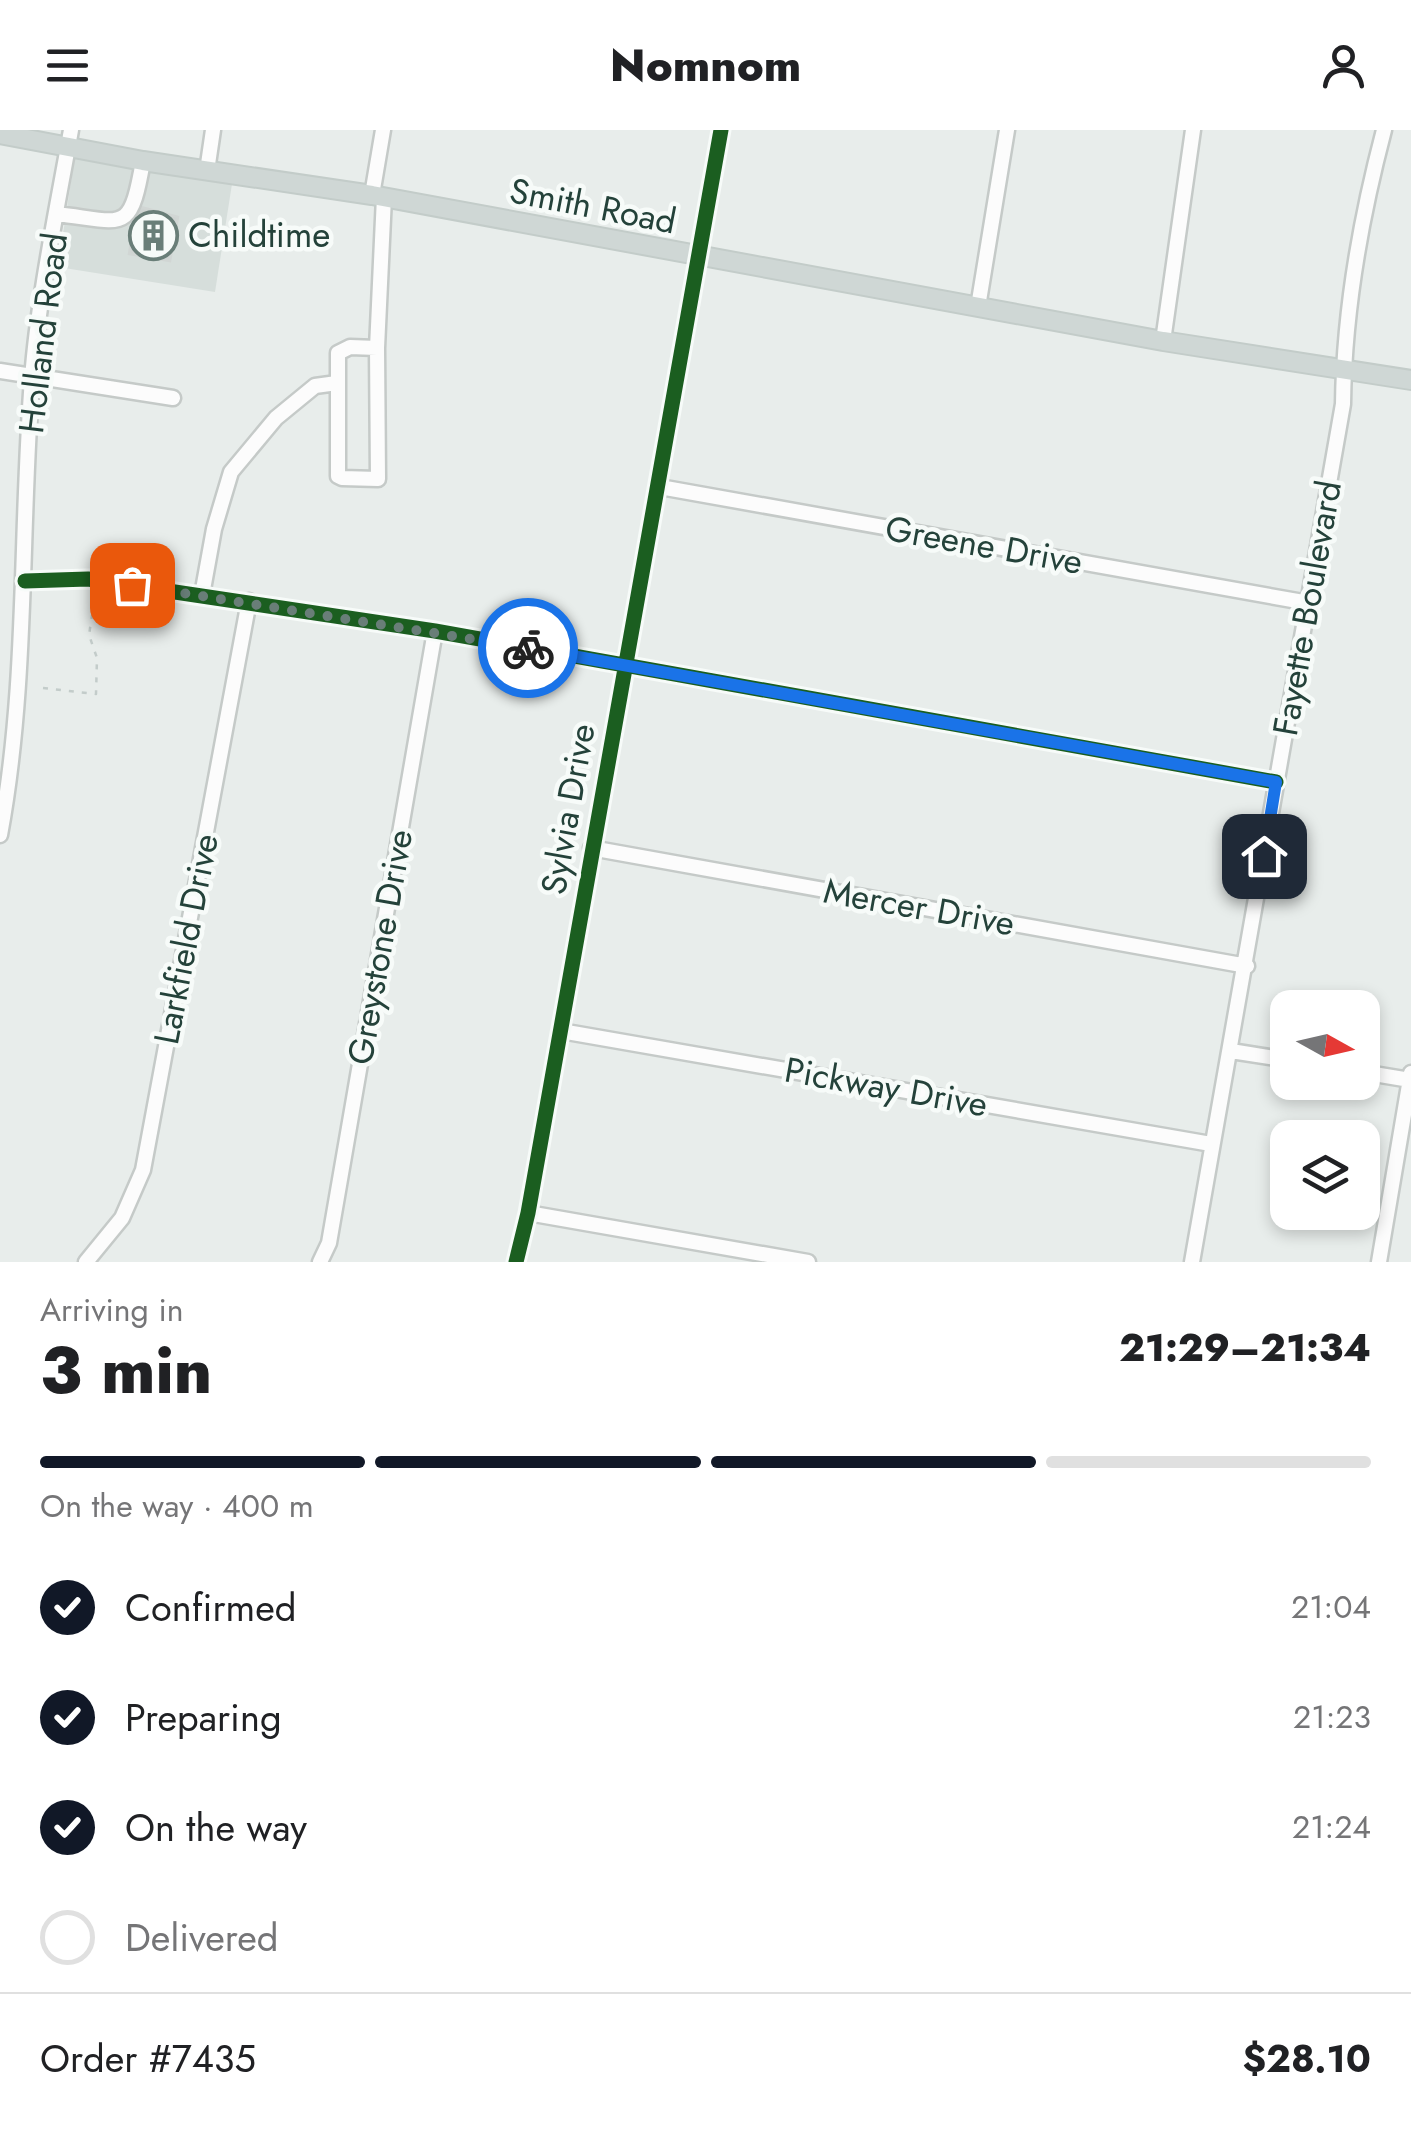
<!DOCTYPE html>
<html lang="en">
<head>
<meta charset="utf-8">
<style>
	body { margin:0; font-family:Jost,sans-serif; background:#f2f2f2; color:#202124; height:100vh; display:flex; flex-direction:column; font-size:38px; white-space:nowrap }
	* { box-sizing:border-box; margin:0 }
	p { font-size:32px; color:#757577 }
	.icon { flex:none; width:55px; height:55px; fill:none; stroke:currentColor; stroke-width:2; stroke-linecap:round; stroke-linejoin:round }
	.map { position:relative; height:1132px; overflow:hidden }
	.side { display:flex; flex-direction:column; background:#fff; flex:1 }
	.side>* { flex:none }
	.needle { width:65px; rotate:98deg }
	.controls { position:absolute; left:1270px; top:860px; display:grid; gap:20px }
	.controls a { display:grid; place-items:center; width:110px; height:110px; border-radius:20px; background:#fff; box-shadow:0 5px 15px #0003; font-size:50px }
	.pin { position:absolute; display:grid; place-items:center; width:85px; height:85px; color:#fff; margin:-42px; border-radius:20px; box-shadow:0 5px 15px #0006 }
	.courier { position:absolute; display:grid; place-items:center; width:100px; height:100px; margin:-50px; border:8px solid #1a73e8; border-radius:50%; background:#fff; color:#222; box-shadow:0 2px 12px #0007 }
	.summary em { font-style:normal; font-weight:800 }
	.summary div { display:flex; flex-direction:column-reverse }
	.summary { display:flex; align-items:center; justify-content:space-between; height:170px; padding:0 40px }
	h1 { font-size:65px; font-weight:800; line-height:75px }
	.bar { display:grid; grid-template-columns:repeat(4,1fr); gap:15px 10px; align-content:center; height:120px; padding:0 40px }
	.bar i { height:12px; border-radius:8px; background:#e0e0e0 }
	.bar .active { background:#111827 }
	.bar p { grid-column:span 4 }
	.line { display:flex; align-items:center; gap:25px; padding:0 40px; border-top:2px solid #e0e0e0 }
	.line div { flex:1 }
	ol { padding:0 40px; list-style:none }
	li { display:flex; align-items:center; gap:30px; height:110px }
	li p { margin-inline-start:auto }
	li .icon { padding:10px; border-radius:50%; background:#111827; color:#fff; stroke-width:4 }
	li:last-child { color:#757577 }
	li i { width:55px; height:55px; border:5px solid #e0e0e0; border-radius:50% }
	header { display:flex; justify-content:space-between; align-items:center; height:130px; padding:0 40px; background:#fff; font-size:45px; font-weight:800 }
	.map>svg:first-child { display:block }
</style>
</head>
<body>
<header><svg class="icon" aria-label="menu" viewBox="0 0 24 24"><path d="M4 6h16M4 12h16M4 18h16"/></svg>Nomnom<svg class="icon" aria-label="person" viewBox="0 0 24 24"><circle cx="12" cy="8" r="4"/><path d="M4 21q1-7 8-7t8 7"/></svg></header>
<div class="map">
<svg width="1411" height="1132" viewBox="0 0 1411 1132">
	<rect width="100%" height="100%" fill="#e8edeb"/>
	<path fill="#d6dedb" d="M75,25l157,29 -17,108 -157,-25z"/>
	<path fill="#cfd4d2" stroke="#d1d6d4" stroke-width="2.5" d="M137,76l41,11 -8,44 -41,-7z"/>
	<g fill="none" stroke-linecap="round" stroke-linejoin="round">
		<defs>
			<path id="minor" d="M207,41l6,-41
				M372,65l11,-65
				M57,84c68,8 73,21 86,-53
				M978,177l29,-177
				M1163,211l30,-211
				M377,218l1,131 -36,-1 -4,-2v-123l12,-6 27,1 7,-151
				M0,241l173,27
				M660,357l649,116
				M25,451l63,-2 347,52 841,151
				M202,465l12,-66 17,-57 45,-54 39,-32 22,-3
				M0,705c28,-151 20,-304 32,-456 6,-80 25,-170 39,-249
				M591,718l656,118
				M561,901l650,113
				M1231,921l57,9
				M1362,942l48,8
				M528,1083l280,49
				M86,1132l36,-44 21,-48 106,-569
				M320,1132l9,-19 106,-612
				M516,1132l12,-49 193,-1083
				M1192,1132l151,-858c1,-90 18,-187 41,-274
				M1379,1132l32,-189"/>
			<path id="major" d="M0,4l143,27 229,34 791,146 248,39"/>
		</defs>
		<use href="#minor" stroke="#c5cac8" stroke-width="19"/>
		<use href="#major" stroke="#c3ccc9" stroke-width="22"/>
		<path stroke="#c3ccca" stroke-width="2.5" stroke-dasharray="5 8" stroke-linecap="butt" d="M43,558l53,6 1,-36 -8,-23 6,-39"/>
		<use href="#minor" stroke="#fcfcfc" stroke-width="14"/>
		<use href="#major" stroke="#cfd7d5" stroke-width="18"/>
		<defs>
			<path id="cycleway" d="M25,451l63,-2 347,52 841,151
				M516,1132l12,-49 193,-1083"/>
		</defs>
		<use href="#cycleway" stroke="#f7fbf9" stroke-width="21"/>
		<use href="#cycleway" stroke="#1b5e20" stroke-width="15"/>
	</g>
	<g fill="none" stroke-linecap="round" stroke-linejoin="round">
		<path stroke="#697e78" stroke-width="10" stroke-dasharray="0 18" d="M132,455l396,63"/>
		<path stroke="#1a73e8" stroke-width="12" d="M528,518l748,134 -12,74"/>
	</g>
	<defs>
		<symbol id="building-ring" viewBox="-11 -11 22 22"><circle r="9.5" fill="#f7fbf9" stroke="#697e78" stroke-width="1.5"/><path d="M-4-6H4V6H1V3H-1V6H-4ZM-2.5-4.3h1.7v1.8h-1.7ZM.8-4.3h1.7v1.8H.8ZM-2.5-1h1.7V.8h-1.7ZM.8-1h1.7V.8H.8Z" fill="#697e78"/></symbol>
	</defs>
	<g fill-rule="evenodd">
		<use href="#building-ring" x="126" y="78" width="55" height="55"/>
	</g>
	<g text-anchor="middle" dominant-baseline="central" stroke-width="9" stroke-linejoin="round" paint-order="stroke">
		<g font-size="35" fill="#24423a" stroke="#f7fbf9">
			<text transform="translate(593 76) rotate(11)">Smith Road</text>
			<text transform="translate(43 203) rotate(-83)">Holland Road</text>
			<text transform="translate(984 415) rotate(10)">Greene Drive</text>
			<text transform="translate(1307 478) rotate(-80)">Fayette Boulevard</text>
			<text transform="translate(568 679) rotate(-80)">Sylvia Drive</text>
			<text transform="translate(919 777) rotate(10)">Mercer Drive</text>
			<text transform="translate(186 809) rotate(-79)">Larkfield Drive</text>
			<text transform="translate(380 817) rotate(-80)">Greystone Drive</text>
			<text transform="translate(886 957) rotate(10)">Pickway Drive</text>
		</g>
		<g font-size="35" fill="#24423a" stroke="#f7fbf9" text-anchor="start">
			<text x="188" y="105">Childtime</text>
		</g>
	</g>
</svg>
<div class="controls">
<a><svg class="needle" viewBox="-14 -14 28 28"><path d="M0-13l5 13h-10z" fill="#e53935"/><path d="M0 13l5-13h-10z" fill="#757577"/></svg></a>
<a><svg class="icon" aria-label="layers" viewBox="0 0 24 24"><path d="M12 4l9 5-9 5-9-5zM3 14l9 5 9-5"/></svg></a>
</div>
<div class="pin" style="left:132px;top:455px;background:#ea580c"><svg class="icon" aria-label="bag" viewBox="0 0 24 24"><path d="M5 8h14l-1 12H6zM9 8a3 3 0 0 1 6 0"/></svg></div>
<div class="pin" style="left:1264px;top:726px;background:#1f2937"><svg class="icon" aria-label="home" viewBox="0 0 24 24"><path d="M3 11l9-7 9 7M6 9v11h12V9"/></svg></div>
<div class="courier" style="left:528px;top:518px"><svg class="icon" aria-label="bike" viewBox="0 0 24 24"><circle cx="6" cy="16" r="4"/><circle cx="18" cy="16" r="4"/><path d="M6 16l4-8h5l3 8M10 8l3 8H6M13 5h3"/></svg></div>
</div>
<section class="side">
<div class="summary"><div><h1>3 min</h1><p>Arriving in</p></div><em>21:29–21:34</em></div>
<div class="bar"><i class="active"></i><i class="active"></i><i class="active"></i><i></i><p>On the way · 400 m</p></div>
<ol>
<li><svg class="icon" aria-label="check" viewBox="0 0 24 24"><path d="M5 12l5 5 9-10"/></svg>Confirmed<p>21:04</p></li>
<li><svg class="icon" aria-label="check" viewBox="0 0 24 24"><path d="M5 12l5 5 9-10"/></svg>Preparing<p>21:23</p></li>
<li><svg class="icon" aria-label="check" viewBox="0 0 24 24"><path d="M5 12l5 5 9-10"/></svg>On the way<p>21:24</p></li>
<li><i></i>Delivered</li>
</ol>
<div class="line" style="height:130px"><div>Order #7435</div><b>$28.10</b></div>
</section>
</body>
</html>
